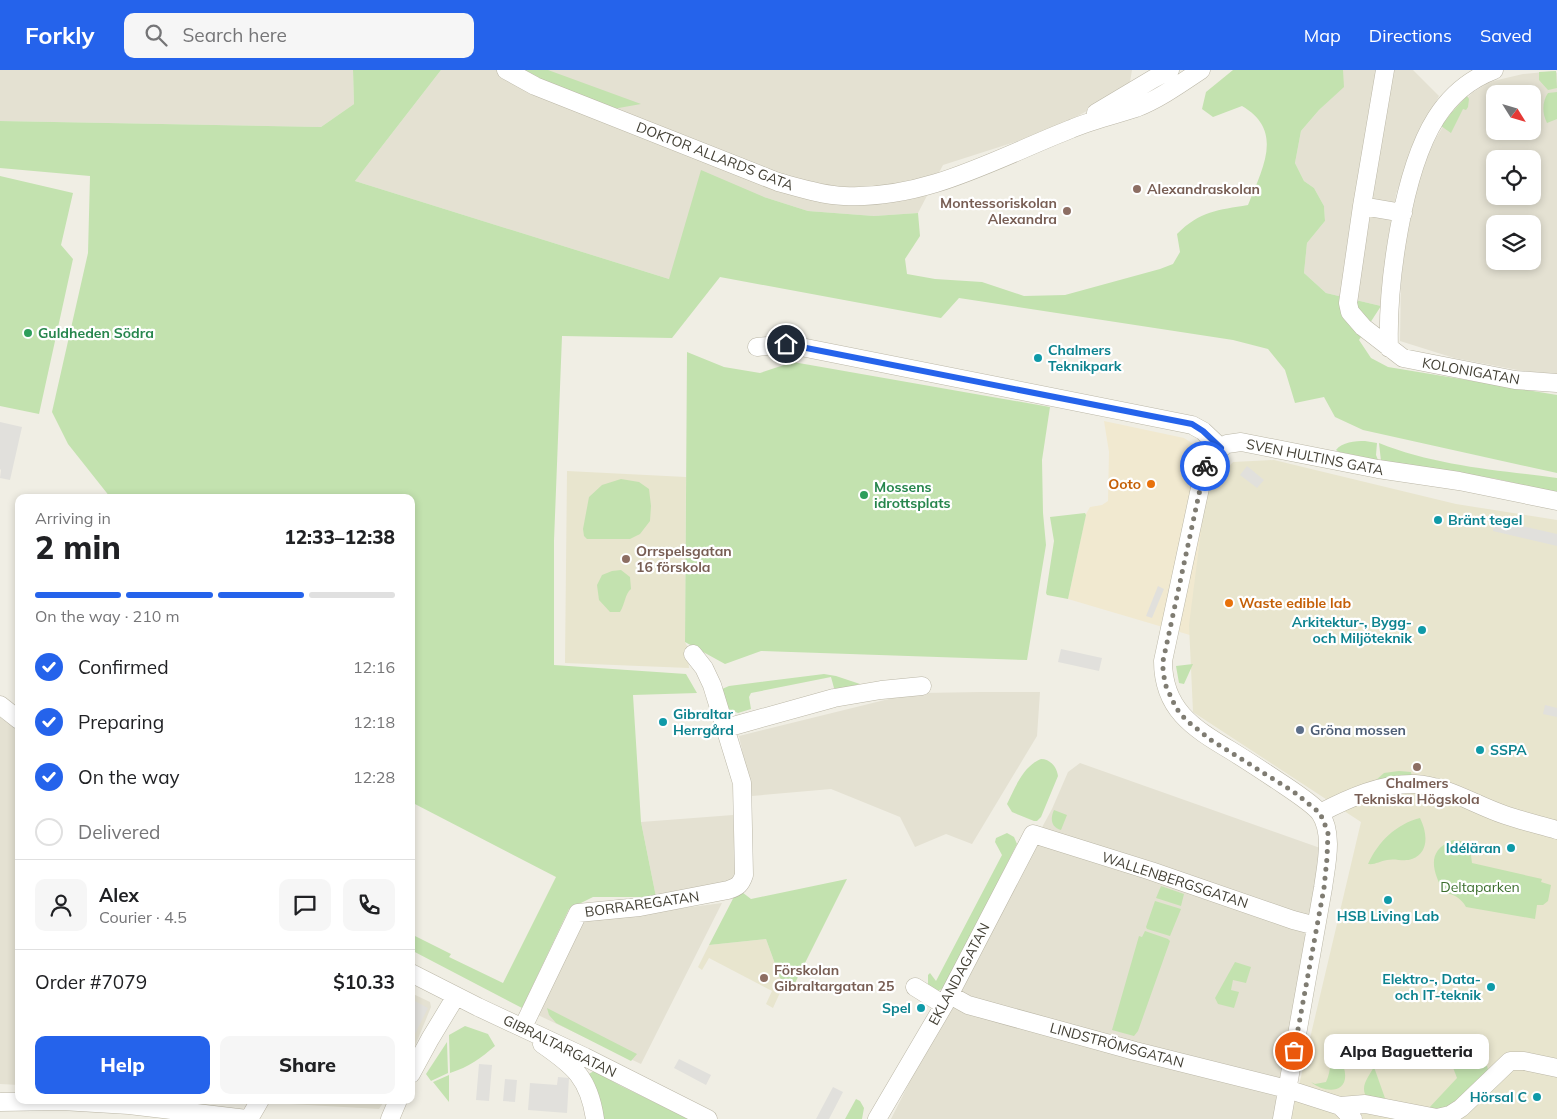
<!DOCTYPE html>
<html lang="en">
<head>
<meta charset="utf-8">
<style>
	body { margin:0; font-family:Mulish,sans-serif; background:#f6f6f6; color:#202124; height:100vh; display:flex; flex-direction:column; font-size:19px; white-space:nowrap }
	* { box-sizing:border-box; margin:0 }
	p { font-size:16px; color:#757577 }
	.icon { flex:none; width:28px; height:28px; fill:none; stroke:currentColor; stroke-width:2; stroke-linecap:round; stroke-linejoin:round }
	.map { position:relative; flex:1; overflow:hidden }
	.details { position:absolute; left:15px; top:424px; width:400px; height:610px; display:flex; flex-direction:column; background:#fff; border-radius:10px; box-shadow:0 2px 8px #0003 }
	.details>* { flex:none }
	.needle { width:32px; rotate:127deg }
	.buttons { position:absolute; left:1486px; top:15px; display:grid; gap:10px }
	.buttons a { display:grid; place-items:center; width:55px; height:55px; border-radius:10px; background:#fff; box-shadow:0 2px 8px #0003; font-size:25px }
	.pin { position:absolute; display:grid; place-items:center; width:42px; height:42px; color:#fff; margin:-21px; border:2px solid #fff; border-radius:50%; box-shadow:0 1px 5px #0007 }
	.courier { position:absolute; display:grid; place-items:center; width:50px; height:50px; margin:-25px; border:4px solid #2563eb; border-radius:50%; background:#fff; color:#222; box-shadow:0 1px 6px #0007 }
	.bubble { position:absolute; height:35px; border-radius:10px; background:#fff; box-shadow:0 2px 8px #0003; font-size:16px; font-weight:800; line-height:35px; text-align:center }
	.head em { font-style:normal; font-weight:800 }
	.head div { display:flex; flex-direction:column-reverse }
	.head { display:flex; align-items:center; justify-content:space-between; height:85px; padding:0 20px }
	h1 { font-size:32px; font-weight:800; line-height:38px }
	.bar { display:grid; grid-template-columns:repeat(4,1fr); gap:8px 5px; align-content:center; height:60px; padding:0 20px }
	.bar i { height:6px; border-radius:4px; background:#e0e0e0 }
	.bar .selected { background:#2563eb }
	.bar p { grid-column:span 4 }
	.line { display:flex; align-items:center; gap:12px; padding:0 20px; border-top:1px solid #e0e0e0 }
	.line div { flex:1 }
	.round { display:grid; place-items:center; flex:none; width:52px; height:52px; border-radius:10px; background:#f6f6f6 }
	ol { padding:0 20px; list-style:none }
	li { display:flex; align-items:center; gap:15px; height:55px }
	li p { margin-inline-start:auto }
	li .icon { padding:5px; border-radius:50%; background:#2563eb; color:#fff; stroke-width:4 }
	li:last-child { color:#757577 }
	li i { width:28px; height:28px; border:2px solid #e0e0e0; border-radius:50% }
	.action { display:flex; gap:10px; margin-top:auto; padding:10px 20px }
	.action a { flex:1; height:58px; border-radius:10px; background:#2563eb; color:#fff; font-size:20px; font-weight:800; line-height:58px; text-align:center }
	.action a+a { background:#f6f6f6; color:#202124 }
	header { display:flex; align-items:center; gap:30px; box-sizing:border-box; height:70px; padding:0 25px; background:#2563eb; color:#fff }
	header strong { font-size:24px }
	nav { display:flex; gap:28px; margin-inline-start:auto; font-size:18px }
	.search { width:350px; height:45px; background:#f6f6f6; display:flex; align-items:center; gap:12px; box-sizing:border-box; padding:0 18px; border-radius:10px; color:#757577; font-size:19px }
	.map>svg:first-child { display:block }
</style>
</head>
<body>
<header>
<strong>Forkly</strong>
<div class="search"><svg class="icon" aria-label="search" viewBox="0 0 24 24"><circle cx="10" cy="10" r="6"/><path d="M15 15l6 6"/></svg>Search here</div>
<nav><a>Map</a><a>Directions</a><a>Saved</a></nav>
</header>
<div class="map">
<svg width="1557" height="1049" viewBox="0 0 1557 1049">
	<rect width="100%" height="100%" fill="#f0eee4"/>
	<path fill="#e4e1d2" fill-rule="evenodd" d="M0,0h353l1,34 -33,23 -321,-6z
		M441,0h691l-3,18 -77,42 -109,35 -25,48 -44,3 -66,-5 -44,-14 -95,82 -314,-98z
		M1343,0h70l26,26 -22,40 -21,58 -15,112 -55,-13 -22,-20 3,-30 18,-22 -1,-15 -10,-18 -10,-7 -9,-18 6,-32 18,-21 24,-23z
		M1555,1l2,2v301l-34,-3 -69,-13 -54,-17 1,-59 6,-57 8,-35 11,-32 10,-20 13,-21 23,-24 17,-11 34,-8zM1495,24h37v37h-37zM1495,89h37v37h-37zM1495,154h37v37h-37z
		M980,622h60l-3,44 -65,108 -26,-10 -31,13 -15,-30 -69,-28 -79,7 -13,-60 162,-40 21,-3z
		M0,645l19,17v353l-19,-1z
		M1080,693l243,86 -49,270h-383l94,-187 67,-123 16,-37z
		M733,745l3,65 -80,17 -15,-75z
		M722,833l-81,161 -103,-49 45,-94z
		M411,923l19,9 1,5 -20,49z
		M272,1030h113l-6,9 -107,-6z"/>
	<path fill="#f1e9d0" d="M1104,351l80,17 11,7 3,8 -7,26 124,27 -115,132 -132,-39 18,-85 4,-7 12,-2 6,-4 1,-49z"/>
	<path fill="#e8e5ce" d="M1274,390l182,44 101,16v599h-266l70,-297 -168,-110 -4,-87 17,-133 27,-30z
		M567,401l119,6 -1,165 2,4 2,22 -124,-5z
		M766,869l17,47 -10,22 -7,-4 6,-13 -63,-33 -7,12 -4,-3 11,-22z"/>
	<path fill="#c3e2af" d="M353,0h88l-86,111 314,98 32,-109 63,27 44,14 66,5 44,-3 2,23 -15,23 2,15 28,5 47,3 42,14 41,-1 95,-26 13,-5 7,-12 -3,-18c23,-23 41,-24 71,-29 14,-36 37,-74 -6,-99l-29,11 -11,-8 4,-17 27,-22h110l1,17 -25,23 -18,21 -6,32 9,18 10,7 10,18 1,15 -18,22 -3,30 22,20 55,13 -22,34 12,18 17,9 169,28v78l-194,-43 -28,-13 -11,-20 -29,6 -10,-33 -17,-21 -35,-9 -274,-42 -18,20 -221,-41 -48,61 -110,-2 -8,205v124l132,9 11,19 -64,2 8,127 15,75h-63l-24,12 -47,99 -111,-58v-16l40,20 -2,3 54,26 53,-106 -145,-75v-304l-301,-1 -42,-53 -16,-32 36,-159 2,-77 -90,-8v-47l321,6 33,-23z
		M523,0h25l93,34 -28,5 -76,-31z
		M1556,1l1,17 -9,2 -9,-10v-8z
		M1557,22v27l-10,4c-5,-10 -5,-21 1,-30z
		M1467,26l2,3 -1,8 -2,3 -3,-1 -12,24 -10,-7 11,-14z
		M0,106l73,17 -12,52 12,14 -34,155 -39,-8z
		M687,282l37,15 36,6 33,-11 257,45 -8,53 1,53 3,32 -19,115 -266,-9 -36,13 -40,-22z
		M1365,371l12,2 -1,12 2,5 -39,-8 -3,-2c6,-8 19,-9 29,-9z
		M1379,373c57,23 118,27 178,35v15l-60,-14 -116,-18z
		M621,409l18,3 10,7 2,17 -1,15 -10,13 -10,5h-43l-3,-3 -1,-7 6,-32 13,-12z
		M1085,443l1,2 -18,84 -21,-4 -1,-2 8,-52 -4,-24z
		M621,500l9,7 1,12c-6,5 -6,15 -11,23h-10l-11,-12 -2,-15 5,-10 10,-4z
		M1193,594l-9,20 -5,-1 -3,-17z
		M824,604l12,2 24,8 -23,6 -3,-2 -3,-11 -80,16 -2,4 2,12 -13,4 -10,-4 -6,-20 7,-3z
		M1041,689c9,0 16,8 17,17l-17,41 -4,4h-3l-22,-9 -5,-8c8,-16 16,-38 34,-45z
		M1399,701l12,1 1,6 -36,2 8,-7z
		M1054,740l13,5 -6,15c-10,-3 -11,-11 -7,-20z
		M1420,748c7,14 10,34 -8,41 -8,3 -17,-1 -25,1 -7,1 -12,5 -19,4 10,-22 28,-40 52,-46z
		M1007,763l7,4 3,7 -71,142 -9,6 -9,-4v-13l2,-2 6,8 66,-126 -7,-13 1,-4z
		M1453,770l8,1 9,7 2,15 70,16 -1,3 10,3 -2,11 -1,5 -5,4h-6l-2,14 -69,-12c-5,-9 -12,-13 -22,-14 -11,-21 -19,-42 9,-53z
		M847,809l-56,112 -8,-5 -17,-47 -57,6 29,-56 13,10z
		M1161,816l23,8 -3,12 -25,-8z
		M1155,831l26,8 -11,27 -23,-7 -1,-2z
		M1145,861l23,8 2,2 -32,90 -4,5 -22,-6 27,-94 3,1z
		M1235,892l16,5 -5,16 -13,-3 -2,10 8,2 -5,16 -16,-4 -3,-6z
		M547,938l90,46 -6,7 -75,-38 -7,-8z
		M465,956l23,8 7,12c-14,12 -26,21 -45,27l-1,-38z
		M1441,966l13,11 18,12 10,2 5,5 2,7 -43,37 -18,-1 29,-31z
		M447,972l1,31 -17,8 -5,-7z
		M1335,976c3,7 7,15 9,22 7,26 -19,26 -33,14l4,2 11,-2c6,-12 3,-24 9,-36z
		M1374,997l12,34 -20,-5c-6,-10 3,-20 8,-29z
		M594,1001l27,15 68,33h-90l-12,-44z
		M449,1005v27l-16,-20z
		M856,1029l4,2 4,7 -2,11h-17z"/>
	<path fill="#e1e0dc" d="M0,352l22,5 -12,53 -10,-2 1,-8 -1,-1z
		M1247,396l17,14 -7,8 -17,-13z
		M1495,450l62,14v12l-64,-15z
		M1158,516l6,3 -12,29 -6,-2z
		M1061,579l41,9 -3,13 -41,-9z
		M1545,635l12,3v9l-14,-3z
		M411,929l17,9 -17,34z
		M679,989l32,16 -5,10 -32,-17z
		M479,994l13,1 -3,36 -13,-1z
		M558,1007l11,1 -2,35 -39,-3 2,-27 27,2z
		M505,1009l12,1 -2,22 -12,-1z
		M833,1017l10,5 -14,27h-13z"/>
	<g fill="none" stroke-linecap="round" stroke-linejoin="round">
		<defs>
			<path id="minor" d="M506,0l29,16 243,96c22,6 44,13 66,14 82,4 153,-38 227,-67 21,-9 43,-14 65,-21 23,-9 44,-24 65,-38
				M1385,0l-23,136 -14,97 2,9 13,15 40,31 112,22 42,3
				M1096,43l57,-34 17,-9
				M1362,136l41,7
				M757,277l29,-3 406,81 11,6 18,17
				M1389,278c-2,-63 13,-176 47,-230 14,-22 34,-39 58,-48
				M0,635l19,15
				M726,658l108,-30 47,-8 41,-4
				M1320,743c29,-15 62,-30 95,-29 32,2 60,21 90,31 17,6 35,10 52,15
				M411,903l67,34 107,50 123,62
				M915,917l29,18
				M950,925l18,10 167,46 152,38 53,17 13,13
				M523,957l55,-114 62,-6 88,-17c10,-3 13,-6 16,-15l-2,-92 -30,-98 -8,-17 -11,-14
				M542,974c32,22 47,34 53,75
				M411,1004l19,-35 26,-43
				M0,1032l62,-1 67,4 118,14
				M1340,1036l25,-2 72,14 13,-3 11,-7 49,-47h14l33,7
				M249,1049l11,-19
				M390,1049l8,-19
				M877,1049l67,-114 89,-171 118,37 142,49 23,6
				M1282,1049l41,-231c3,-23 11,-54 -3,-75 -6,-8 -27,-22 -36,-28 -18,-12 -36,-24 -54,-35 -37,-22 -67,-41 -67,-89l40,-187 6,-18 18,-12 14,-2 137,27 81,12 98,20"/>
		</defs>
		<use href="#minor" stroke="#bbb7a7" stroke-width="19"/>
		<use href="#minor" stroke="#fff" stroke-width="18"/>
	</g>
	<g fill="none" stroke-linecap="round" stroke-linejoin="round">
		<path stroke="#7f7c72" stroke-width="5" stroke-dasharray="0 9" d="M1205,396l-37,172 -5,23v11l3,14 10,22 10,12 25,20 83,52 26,21 8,19 -1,26 -3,30 -30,163"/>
		<path stroke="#2563eb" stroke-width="6" d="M786,274l406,80 11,7 18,17 -12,8 -4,10"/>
	</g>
	<g fill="#8d6e63" stroke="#fff" stroke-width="2">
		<circle cx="1137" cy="119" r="5"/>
		<circle cx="1067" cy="141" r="5"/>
		<circle cx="626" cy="489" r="5"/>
		<circle cx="1417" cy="697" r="5"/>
		<circle cx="764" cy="908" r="5"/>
	</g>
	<g fill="#2e9e5b" stroke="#fff" stroke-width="2">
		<circle cx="28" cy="263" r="5"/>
		<circle cx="864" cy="425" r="5"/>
	</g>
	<g fill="#0f9aa8" stroke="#fff" stroke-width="2">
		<circle cx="1038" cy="288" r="5"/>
		<circle cx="1438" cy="450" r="5"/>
		<circle cx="1422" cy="560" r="5"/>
		<circle cx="663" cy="652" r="5"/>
		<circle cx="1480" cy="680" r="5"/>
		<circle cx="1511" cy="778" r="5"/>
		<circle cx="1388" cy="830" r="5"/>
		<circle cx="1491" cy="917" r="5"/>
		<circle cx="921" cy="938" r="5"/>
		<circle cx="1537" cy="1027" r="5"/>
	</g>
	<g fill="#e8710a" stroke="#fff" stroke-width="2">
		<circle cx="1151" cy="414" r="5"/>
		<circle cx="1229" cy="533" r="5"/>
	</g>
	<circle fill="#5c6f8a" stroke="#fff" stroke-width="2" cx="1300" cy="660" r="5"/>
	<g text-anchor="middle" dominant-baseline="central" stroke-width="4.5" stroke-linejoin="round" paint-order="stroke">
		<g font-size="14" fill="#423f34" stroke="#fff">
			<text transform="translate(715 86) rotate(21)">DOKTOR ALLARDS GATA</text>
			<text transform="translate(1471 301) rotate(10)">KOLONIGATAN</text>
			<text transform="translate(1315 387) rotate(11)">SVEN HULTINS GATA</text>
			<text transform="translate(1175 810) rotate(18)">WALLENBERGSGATAN</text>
			<text transform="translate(642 834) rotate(-8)">BORRAREGATAN</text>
			<text transform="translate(959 904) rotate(-62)">EKLANDAGATAN</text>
			<text transform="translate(1117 975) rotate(15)">LINDSTRÖMSGATAN</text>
			<text transform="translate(560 976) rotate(26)">GIBRALTARGATAN</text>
		</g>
		<g font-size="14" font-weight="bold" fill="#785e54" stroke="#fff" text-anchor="start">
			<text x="1147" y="119">Alexandraskolan</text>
			<text x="1057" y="133" text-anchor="end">Montessoriskolan<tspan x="1057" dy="16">Alexandra</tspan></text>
			<text x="636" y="481">Orrspelsgatan<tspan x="636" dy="16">16 förskola</tspan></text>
			<text x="1417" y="713" text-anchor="middle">Chalmers<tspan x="1417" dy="16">Tekniska Högskola</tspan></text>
			<text x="774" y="900">Förskolan<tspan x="774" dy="16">Gibraltargatan 25</tspan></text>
		</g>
		<g font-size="14" font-weight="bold" fill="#27864d" stroke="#fff" text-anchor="start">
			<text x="38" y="263">Guldheden Södra</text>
			<text x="874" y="417">Mossens<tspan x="874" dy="16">idrottsplats</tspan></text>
		</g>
		<g font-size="14" font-weight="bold" fill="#0d838f" stroke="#fff" text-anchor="end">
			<text x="1048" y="280" text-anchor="start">Chalmers<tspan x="1048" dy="16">Teknikpark</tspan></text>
			<text x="1448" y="450" text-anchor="start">Bränt tegel</text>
			<text x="1412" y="552">Arkitektur-, Bygg-<tspan x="1412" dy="16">och Miljöteknik</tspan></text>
			<text x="673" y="644" text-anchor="start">Gibraltar<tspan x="673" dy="16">Herrgård</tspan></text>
			<text x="1490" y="680" text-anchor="start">SSPA</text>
			<text x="1501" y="778">Idéläran</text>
			<text x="1388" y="846" text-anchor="middle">HSB Living Lab</text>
			<text x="1481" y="909">Elektro-, Data-<tspan x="1481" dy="16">och IT-teknik</tspan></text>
			<text x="911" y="938">Spel</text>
			<text x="1527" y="1027">Hörsal C</text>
		</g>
		<g font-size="14" font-weight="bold" fill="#c56008" stroke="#fff" text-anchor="end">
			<text x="1141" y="414">Ooto</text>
			<text x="1239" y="533" text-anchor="start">Waste edible lab</text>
		</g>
		<g font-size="14" font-weight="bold" fill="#4e5e75" stroke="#fff" text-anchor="start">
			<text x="1310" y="660">Gröna mossen</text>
		</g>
		<g font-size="14" fill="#3b6e2d" stroke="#fff">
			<text x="1480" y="817">Deltaparken</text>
		</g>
	</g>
</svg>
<div class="buttons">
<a><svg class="needle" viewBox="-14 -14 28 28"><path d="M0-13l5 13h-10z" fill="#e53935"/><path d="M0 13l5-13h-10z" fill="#757577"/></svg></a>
<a><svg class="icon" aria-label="locate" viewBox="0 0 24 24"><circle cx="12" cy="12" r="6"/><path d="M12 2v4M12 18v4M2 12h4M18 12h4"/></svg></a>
<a><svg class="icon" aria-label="layers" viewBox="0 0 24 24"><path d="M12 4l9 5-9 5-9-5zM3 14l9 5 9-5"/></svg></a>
</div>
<div class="pin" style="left:1294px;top:981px;background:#ea580c"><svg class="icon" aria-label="bag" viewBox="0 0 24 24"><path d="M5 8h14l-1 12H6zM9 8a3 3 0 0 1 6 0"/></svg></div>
<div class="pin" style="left:786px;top:274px;background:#1f2937"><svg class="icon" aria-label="home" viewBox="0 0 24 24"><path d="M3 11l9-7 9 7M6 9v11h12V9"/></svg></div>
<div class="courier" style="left:1205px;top:396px"><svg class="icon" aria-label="bike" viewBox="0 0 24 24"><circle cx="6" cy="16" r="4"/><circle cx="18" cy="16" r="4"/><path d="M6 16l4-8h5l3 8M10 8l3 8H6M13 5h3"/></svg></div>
<div class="bubble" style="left:1324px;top:964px;width:165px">Alpa Baguetteria</div>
<section class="details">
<div class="head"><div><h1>2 min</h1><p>Arriving in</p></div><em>12:33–12:38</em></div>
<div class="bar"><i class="selected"></i><i class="selected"></i><i class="selected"></i><i></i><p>On the way · 210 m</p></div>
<ol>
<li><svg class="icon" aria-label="check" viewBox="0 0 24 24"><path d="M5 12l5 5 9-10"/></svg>Confirmed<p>12:16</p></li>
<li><svg class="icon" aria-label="check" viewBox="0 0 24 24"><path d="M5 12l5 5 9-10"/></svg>Preparing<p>12:18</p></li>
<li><svg class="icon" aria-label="check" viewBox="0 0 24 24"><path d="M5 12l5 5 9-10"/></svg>On the way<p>12:28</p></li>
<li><i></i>Delivered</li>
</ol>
<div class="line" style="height:90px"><a class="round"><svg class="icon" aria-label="person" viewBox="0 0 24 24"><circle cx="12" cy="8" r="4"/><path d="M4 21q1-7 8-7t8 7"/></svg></a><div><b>Alex</b><p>Courier · 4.5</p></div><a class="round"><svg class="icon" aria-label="chat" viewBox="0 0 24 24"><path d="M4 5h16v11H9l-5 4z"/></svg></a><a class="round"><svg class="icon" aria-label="phone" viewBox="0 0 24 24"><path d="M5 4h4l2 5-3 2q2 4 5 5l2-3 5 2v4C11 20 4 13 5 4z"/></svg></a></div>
<div class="line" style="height:65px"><div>Order #7079</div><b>$10.33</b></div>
<div class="action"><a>Help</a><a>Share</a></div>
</section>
</div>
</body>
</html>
